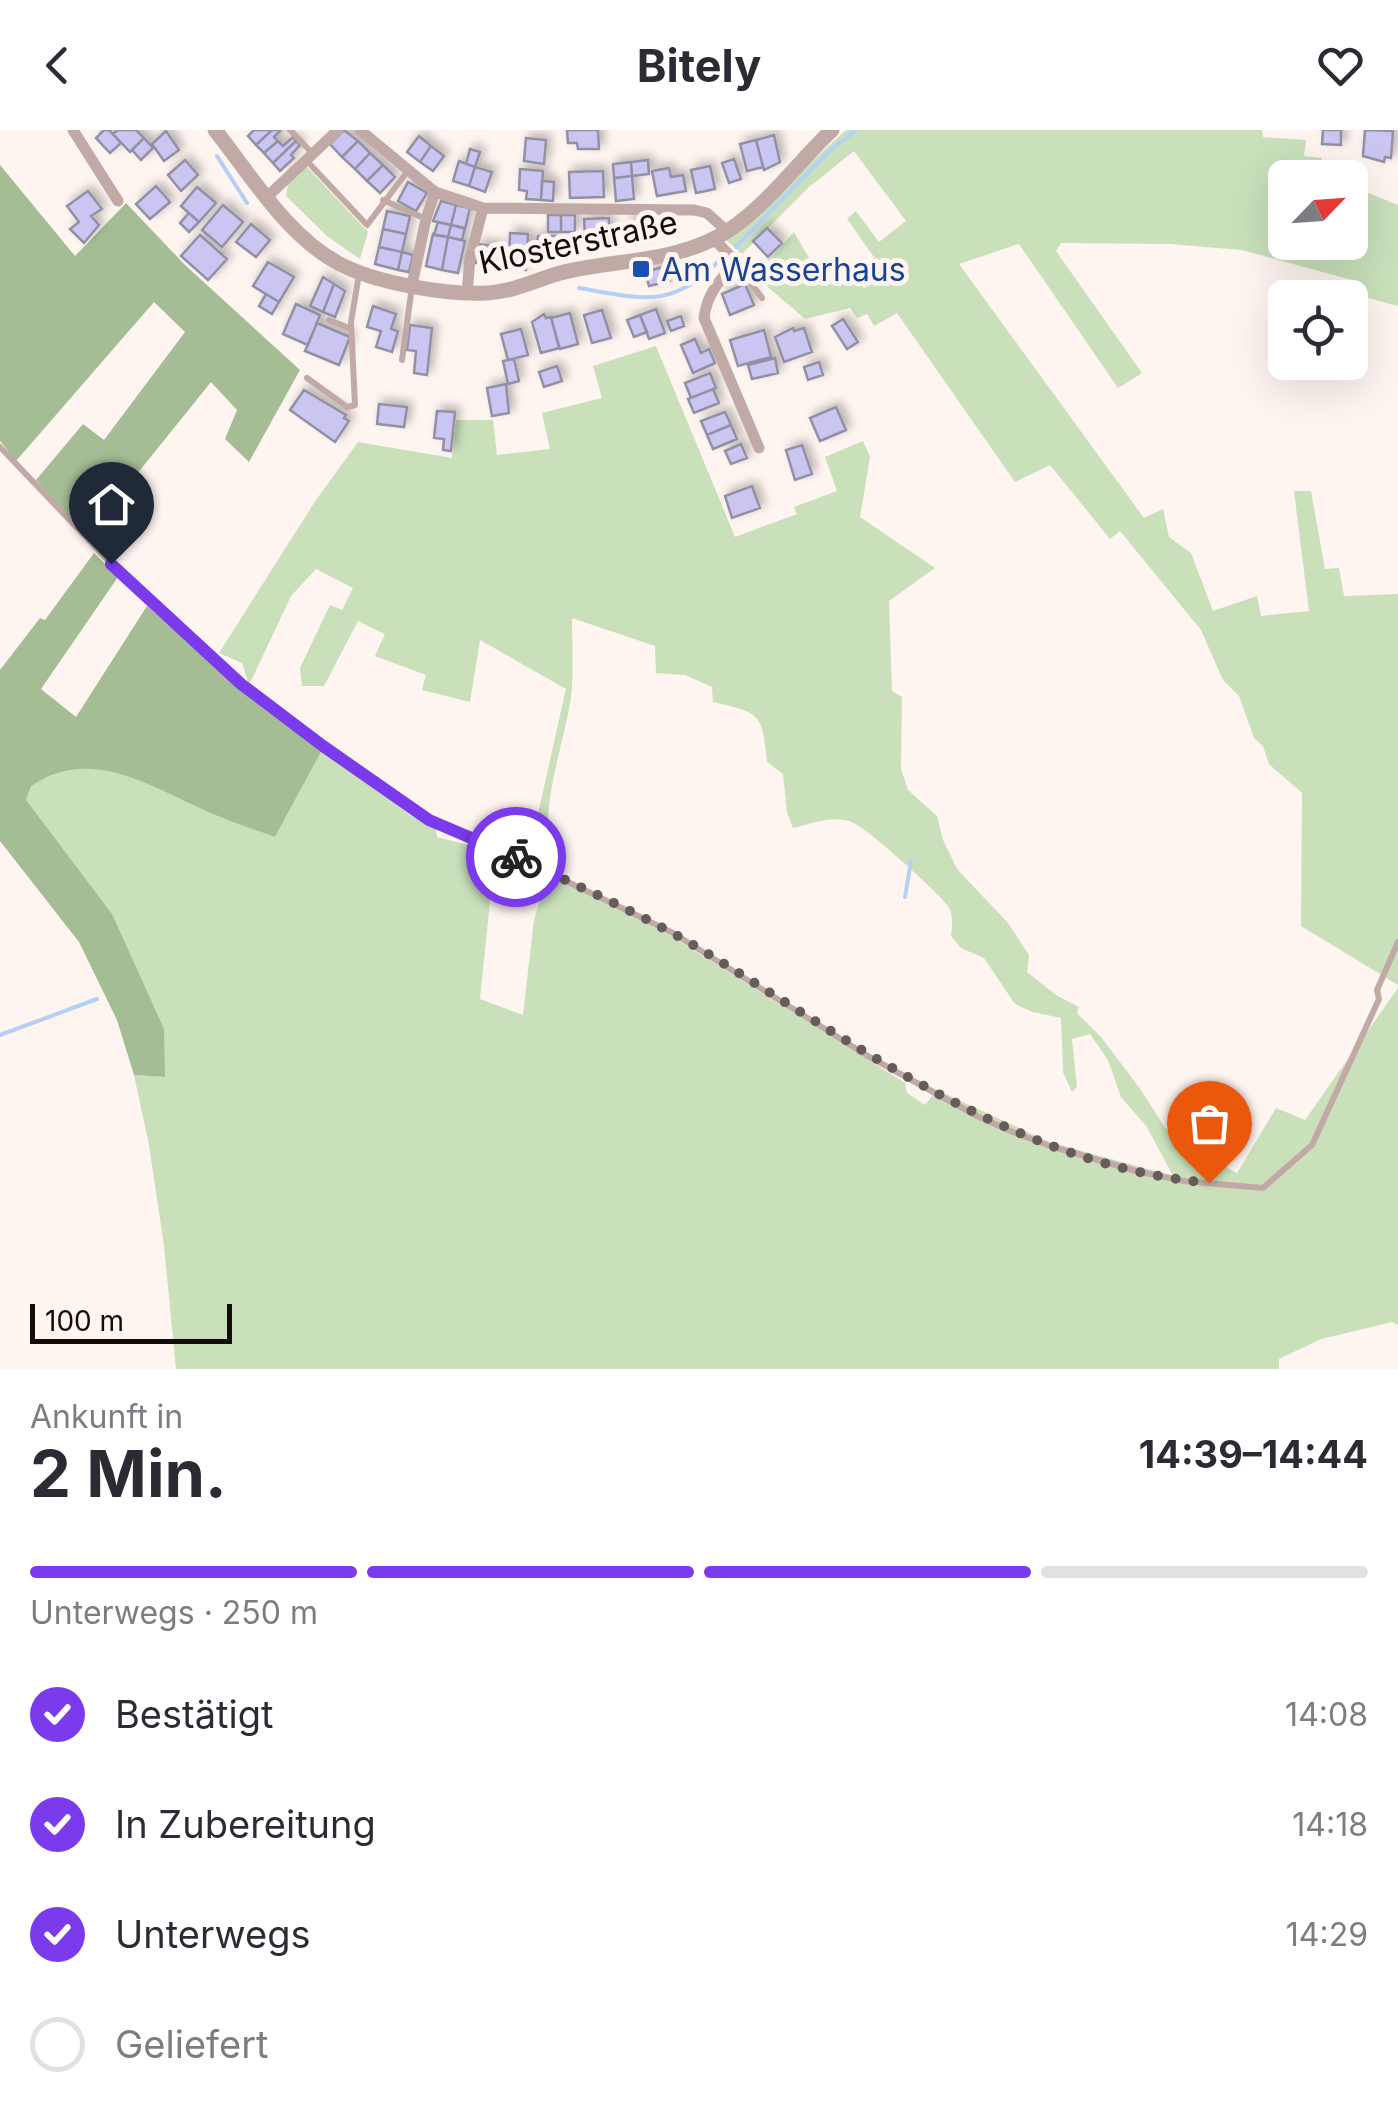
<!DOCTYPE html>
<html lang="de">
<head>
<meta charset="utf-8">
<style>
	body { margin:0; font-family:Inter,sans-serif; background:#f2f2f3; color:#2b2b33; height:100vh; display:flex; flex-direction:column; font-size:38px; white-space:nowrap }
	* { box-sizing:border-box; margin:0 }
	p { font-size:32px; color:#7c7c81 }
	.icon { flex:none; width:55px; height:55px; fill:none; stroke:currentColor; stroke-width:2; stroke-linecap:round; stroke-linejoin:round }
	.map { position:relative; height:1239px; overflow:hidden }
	.drawer { display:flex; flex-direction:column; background:#fff; flex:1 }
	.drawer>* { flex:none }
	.needle { width:65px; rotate:65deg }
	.controls { position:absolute; left:1268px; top:30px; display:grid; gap:20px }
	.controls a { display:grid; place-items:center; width:100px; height:100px; border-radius:15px; background:#fff; box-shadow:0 10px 40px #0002; font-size:50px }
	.scale { position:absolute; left:30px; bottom:25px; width:202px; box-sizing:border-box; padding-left:10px; border:5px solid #140c09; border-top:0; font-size:28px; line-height:35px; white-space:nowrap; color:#140c09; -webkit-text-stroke:8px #fef4f0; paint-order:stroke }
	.pin { position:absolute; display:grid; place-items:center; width:85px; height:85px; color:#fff; margin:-102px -42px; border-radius:50% 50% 50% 0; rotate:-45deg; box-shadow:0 0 10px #0007 }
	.pin .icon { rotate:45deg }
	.courier { position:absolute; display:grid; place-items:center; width:100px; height:100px; margin:-50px; border:8px solid #7c3aed; border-radius:50%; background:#fff; color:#222; box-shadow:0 2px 12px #0007 }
	.head em { font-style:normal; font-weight:700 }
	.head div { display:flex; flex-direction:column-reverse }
	.head { display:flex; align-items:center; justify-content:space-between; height:170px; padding:0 30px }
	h1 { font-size:65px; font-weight:700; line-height:75px }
	.bar { display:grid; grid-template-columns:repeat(4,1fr); gap:15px 10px; align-content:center; height:120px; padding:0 30px }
	.bar i { height:12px; border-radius:8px; background:#e1e1e2 }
	.bar .current { background:#7c3aed }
	.bar p { grid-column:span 4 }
	ol { padding:0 30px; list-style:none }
	li { display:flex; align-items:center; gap:30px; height:110px }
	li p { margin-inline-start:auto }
	li .icon { padding:10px; border-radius:50%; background:#7c3aed; color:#fff; stroke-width:4 }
	li:last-child { color:#7c7c81 }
	li i { width:55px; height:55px; border:5px solid #e1e1e2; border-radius:50% }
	header { display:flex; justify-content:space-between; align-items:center; height:130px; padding:0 30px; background:#fff; font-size:45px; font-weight:700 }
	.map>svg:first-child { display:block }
</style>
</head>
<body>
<header><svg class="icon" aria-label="back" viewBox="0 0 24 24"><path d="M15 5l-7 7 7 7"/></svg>Bitely<svg class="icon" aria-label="heart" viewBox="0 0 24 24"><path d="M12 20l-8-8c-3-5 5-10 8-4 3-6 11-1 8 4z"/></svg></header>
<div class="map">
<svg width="1398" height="1239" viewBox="0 0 1398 1239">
	<defs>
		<filter id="shadow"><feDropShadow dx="4.5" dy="-4.5" stdDeviation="5" flood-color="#0004"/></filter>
	</defs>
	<rect width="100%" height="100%" fill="#fef4f0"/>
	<path fill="#c9e0bb" d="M846,0h416l1,7 43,3 -2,16 18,2 -1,18 11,1 -47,1v64h65v-63l1,7 47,19v101l-48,-13 2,-13 -110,-30 -72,-6 -109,-1 -5,8 86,122 -24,15 -99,-144 -60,20 185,254 19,-9 6,28 22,16 22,58 44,-15 4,20 48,-5 -15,-120h17l14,78 14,-1 5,28 54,-2v391l-97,-59 1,-133 -33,-29 -6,-18 -9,-8 -15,-42 -16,-16 -22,-50 -81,-99 -10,8 -60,-74 -35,17 -118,-169 -23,13 -7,-12 -10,4 -7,-10 -45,11 -51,-44 40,-43 31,53 24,-18 15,21 22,-14 -39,-55 9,-8 23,31 27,-21 -52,-70 -45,36 -67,67 -16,-14z
		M306,36l62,66 -8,27 -32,-22 -42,-41 2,-12z
		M656,216l79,191 62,-23 -3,-7 43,-16 -12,-34 38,-16 7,16 -10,60 75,51 -46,33 3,90 10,6 -1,72 7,21 29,26 6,24 14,29 51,54 21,32 -2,17 29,23 23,12 -2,6 24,24 40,53 30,47 66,36 39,-65 29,12 93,-132v337l-6,-3 -71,17 -42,20v10h-1103l-12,-123 -15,-101 -15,-70 31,2 -139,-277 4,-14c66,-41 117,0 178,26 22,10 45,17 67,25l47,-87 88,65 26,14 1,8 58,15 -15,147 43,16 11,-95 13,-45 124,61 234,147 2,10 18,12 12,-15 112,52 124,34 -26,-49 -26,-30 -13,-37 -18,-26 -18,5 5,48 -5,5 -9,-20 -2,-54 -28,-6 -18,-8 -31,-46 -23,-10 -10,-12c1,-10 3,-21 -3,-30 -11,-15 -77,-74 -94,-83 -20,-9 -41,0 -61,5l-6,-15 -4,-39 -16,-12c-5,-49 -6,-49 -54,-60l-1,-15 -27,-12 -29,-2 -1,-27 -83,-28c0,26 2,53 -1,79 -8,52 -30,103 -21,156l-6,6 -15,-5 37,-165 -86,-49 -10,62 -48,-12 4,-15 -51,-19 10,-22 -27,-13 -34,65h-22l-2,-18 30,-63 12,5 11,-22 -37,-19 -25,27 -42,89 -7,-22 -23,-10 97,-153 42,-58 94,16 4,-38h37l4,35 53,-6 -8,-36 60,-15 -9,-32z"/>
	<path fill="#a5bd95" d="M0,35l75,91 51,-53 59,62 115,105 -51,92 -24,-23 12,-29 -26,-28 -124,154 -51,-56 47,-56 21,16 81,-108 -31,-30 -138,159 -16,-20z
		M94,423l24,24 -77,112 35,28 71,-111 64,57 111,87 -47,87c-22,-8 -45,-15 -67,-25 -58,-25 -115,-67 -177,-26l-5,14 86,114 52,115 1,48 -31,-2 -17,-55 -38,-78 -79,-101v-171l40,-52 5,2z"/>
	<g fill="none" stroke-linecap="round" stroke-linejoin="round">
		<path stroke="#b5d0f7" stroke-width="4" d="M217,26l30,47
			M736,117l92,-95 28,-22
			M579,158c66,11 91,22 142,-29
			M905,767l6,-36
			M0,905l97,-36"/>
	</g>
	<path fill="#cac5f1" stroke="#9290a4" stroke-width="2.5" filter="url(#shadow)" d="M104,0h5l12,13 -11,10 -14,-15z
		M118,0h18l8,8 -14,14 -17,-18z
		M254,0h18l-16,15 -8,-9z
		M272,0h9l-7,7 4,4 -14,12 -8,-8z
		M344,0l14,11 -16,16 -12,-13z
		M567,0h31l1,19h-21l-1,-6h-9z
		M1323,0h18v15l-19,-1z
		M1365,0l28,1 -2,27 -6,-1 -1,5 -21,-6z
		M166,1l13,19 -15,11 -12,-17z
		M774,5l6,27 -16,8 -8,-30z
		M419,6l12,10 -11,16 -13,-10z
		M293,7l3,4 -23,22 -9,-10 14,-12 5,5z
		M144,8l9,10 -12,12 -9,-10z
		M526,8l20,2 -2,24 -20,-3z
		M756,10l7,27 -16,4 -7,-27z
		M296,11l4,4 -9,10 3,3 -14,13 -7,-8z
		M358,11l12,12 -15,16 -13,-12z
		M431,16l13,10 -11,15 -13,-9z
		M470,19l10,3 -5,15 -9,-3z
		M370,23l13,12 -16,16 -12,-12z
		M734,29l7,20 -12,4 -7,-20z
		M185,30l13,15 -17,16 -13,-16z
		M648,30l1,14 -17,2 -1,-14z
		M459,31l16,6 -6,19 -16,-5z
		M631,32l1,14 -18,2 -1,-14z
		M383,35l12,12 -15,16 -13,-12z
		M710,36l5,23 -19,4 -5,-23z
		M475,37l17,5 -7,20 -16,-6z
		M669,38l2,9 12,-2 3,16 -29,5 -5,-25z
		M520,39l23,2 -2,29 -15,-1 1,-8 -8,-1z
		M603,41l1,26 -34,1 -1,-26z
		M632,46l2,23 -18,2 -2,-23z
		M542,51l12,1 -1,19 -12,-1z
		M408,52l19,11 -11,18 -18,-10z
		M156,56l14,16 -20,17 -14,-15z
		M197,57l19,16 -17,19 -18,-16z
		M88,61l14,18 -11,7 8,9 -15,18 -14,-14 9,-7 -12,-16z
		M441,71l15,4 -5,20 -18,-4z
		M223,75l20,17 -21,25 -20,-17z
		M456,75l14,3 -5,21 -14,-4z
		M387,81l23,5 -4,18 -23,-5z
		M189,83l10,9 -10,10 -9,-9z
		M548,85h13v17h-13z
		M561,85h14v17h-14z
		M609,88l1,26 -18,1 -1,-9h-6l-1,-17z
		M647,89l3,21 -20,3 -3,-21z
		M438,92l13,3 -3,12 -14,-2z
		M251,94l19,16 -14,17 -20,-15z
		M451,95l14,3 -3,12 -14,-3z
		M767,98l15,15 -14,14 -15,-16z
		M383,99l23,5 -4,18 -23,-5z
		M510,103l18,1 -2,36 -17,-3z
		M433,104l15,3 -6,33 -16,-4z
		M200,105l27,24 -19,21 -27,-24z
		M538,106h17l-1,24 -27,-1 1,-17h9z
		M448,107l17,4 -7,32 -16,-3z
		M478,114l24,3 -2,19 -24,-3z
		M379,117l23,5 -4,18 -23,-6z
		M402,122l11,3 -4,17 -11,-2z
		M268,132l26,15 -15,25 -26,-16z
		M666,136l4,15 -21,5 -4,-14z
		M323,147l11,7 -11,28 -13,-6z
		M334,154l11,7 -10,26 -12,-5z
		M745,154l9,21 -24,10 -8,-21z
		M266,164l13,8 -7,12 -13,-8z
		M296,174l24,11 -12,30 -25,-11z
		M373,176l23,8 -5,15 7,2 -6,21 -16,-5 5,-16 -14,-4z
		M656,179l9,24 -16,6 -9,-24z
		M602,180l9,28 -19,5 -8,-28z
		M570,183l8,31 -18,5 -9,-31z
		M544,184l2,4 5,-1 8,31 -18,5 -9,-31z
		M640,185l7,17 -13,5 -7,-17z
		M681,186l3,10 -13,5 -4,-10z
		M843,189l15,23 -11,7 -15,-23z
		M317,193l33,14 -11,28 -34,-14z
		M410,195l22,3 -5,47 -13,-2 2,-22 -9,-1z
		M793,198l1,3 10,-3 8,24 -28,10 -9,-25z
		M521,199l7,26 -20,5 -7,-26z
		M764,200l7,27 -33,9 -8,-26z
		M695,209l6,14 8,-4 6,14 -22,10 -12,-28z
		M775,228l3,15 -26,6 -4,-14z
		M514,229l5,22 -11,3 -5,-23z
		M819,232l4,13 -15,5 -4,-13z
		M557,236l5,15 -18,6 -5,-15z
		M710,243l6,15 -25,10 -6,-15z
		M506,254l3,29 -17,3 -5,-28z
		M713,259l6,14 -25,10 -6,-14z
		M304,260l42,25 -2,3 5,3 -14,21 -45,-32z
		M379,274l28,3 -3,20 -27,-3z
		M836,277l10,23 -26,11 -10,-23z
		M437,281l18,1 -4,39 -8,-1 1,-11 -10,-1z
		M725,282l6,13 -24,10 -6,-14z
		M731,295l6,14 -24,10 -6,-14z
		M741,314l6,14 -16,6 -6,-13z
		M802,315l10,29 -17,6 -9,-30z
		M752,356l8,22 -28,10 -7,-22z"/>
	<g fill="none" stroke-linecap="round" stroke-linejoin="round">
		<path stroke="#c1aaa5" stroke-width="6" d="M290,0l22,23
			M306,30l61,65 40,-53
			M383,70l43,19
			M736,133l26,35
			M329,190l22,9
			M402,230l10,-74
			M307,248l40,29 8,-2 -4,-83 8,-48
			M0,317l127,133 114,103 188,137 106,46 138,67 193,122 111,61 36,16 37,14 86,25 48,10 79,7 49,-43 67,-146 -2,-9 21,-48"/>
		<path stroke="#c1aaa5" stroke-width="11" d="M73,0l45,71
			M360,0l75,62 48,16 211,2 13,3 20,18
			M267,67l71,-67
			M714,109l22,23c-16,18 -29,31 -32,56l55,130
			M412,155l14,-66 9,-27
			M467,163l3,-35 13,-50"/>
		<path stroke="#c1aaa5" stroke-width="15" d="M215,0c36,45 71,105 123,133 37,20 107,32 149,30 25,-1 49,-13 73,-20 55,-14 120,-10 169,-43 39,-26 69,-68 103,-100"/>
	</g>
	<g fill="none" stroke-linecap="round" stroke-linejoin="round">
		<path stroke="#665d5a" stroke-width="10" stroke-dasharray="0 18" d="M516,727c66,31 135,61 197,100 156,96 307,208 496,226"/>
		<path stroke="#7c3aed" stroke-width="12" d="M111,434l130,120 82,62 106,74 87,37"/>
	</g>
	<rect fill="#1a4fb4" stroke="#fef4f0" stroke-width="4" x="631" y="129" width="20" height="20" rx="5"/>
	<g text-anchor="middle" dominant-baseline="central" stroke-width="10" stroke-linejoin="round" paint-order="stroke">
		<g font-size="32" fill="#140c09" stroke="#fef4f0">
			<text transform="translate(578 112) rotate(-12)">Klosterstraße</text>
		</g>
		<g font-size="32" fill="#164399" stroke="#fef4f0" text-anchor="start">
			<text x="661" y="139">Am Wasserhaus</text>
		</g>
	</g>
</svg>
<div class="controls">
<a><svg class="needle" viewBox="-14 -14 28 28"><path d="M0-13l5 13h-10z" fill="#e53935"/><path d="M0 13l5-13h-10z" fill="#7c7c81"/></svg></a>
<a><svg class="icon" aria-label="locate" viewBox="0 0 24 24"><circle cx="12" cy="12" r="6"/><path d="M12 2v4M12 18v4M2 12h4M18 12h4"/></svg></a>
</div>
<div class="scale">100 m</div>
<div class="pin" style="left:1209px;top:1053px;background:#ea580c"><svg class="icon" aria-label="bag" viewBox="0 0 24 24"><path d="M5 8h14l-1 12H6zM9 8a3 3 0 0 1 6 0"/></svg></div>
<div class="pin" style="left:111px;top:434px;background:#1f2937"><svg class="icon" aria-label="home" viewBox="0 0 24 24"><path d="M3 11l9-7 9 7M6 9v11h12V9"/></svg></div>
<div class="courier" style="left:516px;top:727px"><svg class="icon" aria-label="bike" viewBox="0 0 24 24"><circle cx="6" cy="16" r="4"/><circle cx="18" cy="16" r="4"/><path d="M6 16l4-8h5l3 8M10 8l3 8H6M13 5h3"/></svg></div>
</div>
<section class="drawer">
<div class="head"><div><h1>2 Min.</h1><p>Ankunft in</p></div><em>14:39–14:44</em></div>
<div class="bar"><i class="current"></i><i class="current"></i><i class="current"></i><i></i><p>Unterwegs · 250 m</p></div>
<ol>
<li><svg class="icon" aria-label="check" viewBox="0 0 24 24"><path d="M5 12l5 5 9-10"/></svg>Bestätigt<p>14:08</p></li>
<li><svg class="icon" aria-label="check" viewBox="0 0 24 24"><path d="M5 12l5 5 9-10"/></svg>In Zubereitung<p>14:18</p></li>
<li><svg class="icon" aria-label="check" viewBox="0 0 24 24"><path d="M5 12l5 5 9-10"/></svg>Unterwegs<p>14:29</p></li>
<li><i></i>Geliefert</li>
</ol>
</section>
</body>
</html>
